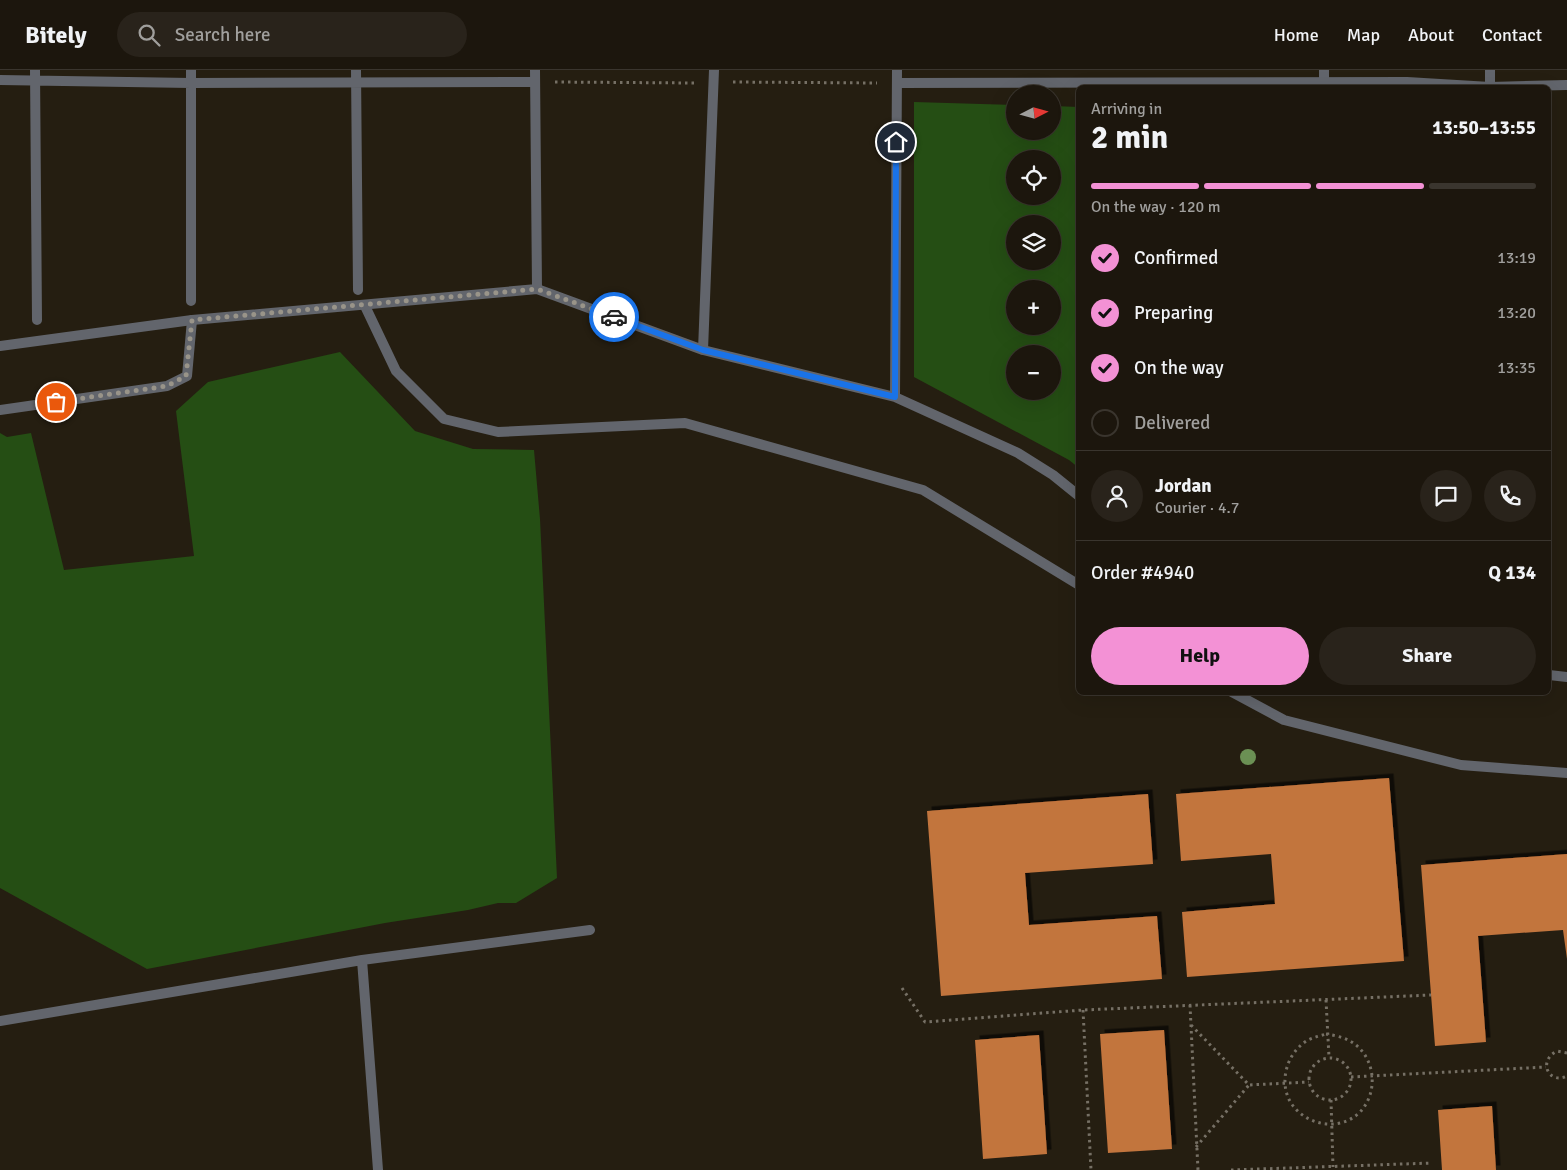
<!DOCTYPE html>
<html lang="en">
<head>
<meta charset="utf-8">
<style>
	body { margin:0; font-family:Signika,sans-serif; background:#29231b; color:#f1f3f6; height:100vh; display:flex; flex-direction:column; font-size:19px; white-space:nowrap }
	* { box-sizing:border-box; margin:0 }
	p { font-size:16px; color:#a09f9d }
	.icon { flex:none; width:28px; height:28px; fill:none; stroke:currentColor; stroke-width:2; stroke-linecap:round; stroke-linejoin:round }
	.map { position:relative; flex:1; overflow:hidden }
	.side { position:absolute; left:1076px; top:15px; width:475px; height:610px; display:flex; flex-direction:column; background:#1c160d; border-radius:8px; box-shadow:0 5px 20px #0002,0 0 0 1px #3a352e }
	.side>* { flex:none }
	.needle { width:32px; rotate:84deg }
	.tools { position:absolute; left:1006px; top:15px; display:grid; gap:10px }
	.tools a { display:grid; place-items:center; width:55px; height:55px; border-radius:50%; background:#1c160d; box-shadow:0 5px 20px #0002,0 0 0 1px #3a352e; font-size:25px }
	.pin { position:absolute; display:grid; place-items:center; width:42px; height:42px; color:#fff; margin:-21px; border:2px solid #fff; border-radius:50%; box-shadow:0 1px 5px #0007 }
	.courier { position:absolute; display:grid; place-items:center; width:50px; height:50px; margin:-25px; border:4px solid #1a73e8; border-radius:50%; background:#fff; color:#222; box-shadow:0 1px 6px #0007 }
	.headline em { font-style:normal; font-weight:700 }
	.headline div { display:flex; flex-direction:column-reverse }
	.headline { display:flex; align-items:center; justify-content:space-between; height:85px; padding:0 15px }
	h1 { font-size:32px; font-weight:700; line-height:38px }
	.bar { display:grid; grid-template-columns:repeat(4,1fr); gap:8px 5px; align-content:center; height:60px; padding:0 15px }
	.bar i { height:6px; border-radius:4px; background:#3a352e }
	.bar .selected { background:#f391d5 }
	.bar p { grid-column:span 4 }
	.line { display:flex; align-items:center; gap:12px; padding:0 15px; border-top:1px solid #3a352e }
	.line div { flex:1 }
	.round { display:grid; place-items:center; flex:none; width:52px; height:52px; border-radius:26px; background:#29231b }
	ol { padding:0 15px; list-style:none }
	li { display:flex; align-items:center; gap:15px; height:55px }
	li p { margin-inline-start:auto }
	li .icon { padding:5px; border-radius:50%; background:#f391d5; color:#111; stroke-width:4 }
	li:last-child { color:#a09f9d }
	li i { width:28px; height:28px; border:2px solid #3a352e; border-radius:50% }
	.primary-button { display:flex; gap:10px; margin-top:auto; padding:10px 15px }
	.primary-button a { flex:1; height:58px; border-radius:30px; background:#f391d5; color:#111; font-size:20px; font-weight:700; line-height:58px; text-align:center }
	.primary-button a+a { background:#29231b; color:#f1f3f6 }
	header { display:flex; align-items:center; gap:30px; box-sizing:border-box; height:70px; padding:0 25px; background:#1c160d; border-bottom:1px solid #3a352e }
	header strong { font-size:24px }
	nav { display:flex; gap:28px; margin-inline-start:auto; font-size:18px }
	.search { width:350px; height:45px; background:#29231b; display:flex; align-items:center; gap:12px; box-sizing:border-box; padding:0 18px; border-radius:28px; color:#a09f9d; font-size:19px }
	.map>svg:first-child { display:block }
</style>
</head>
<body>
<header>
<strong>Bitely</strong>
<div class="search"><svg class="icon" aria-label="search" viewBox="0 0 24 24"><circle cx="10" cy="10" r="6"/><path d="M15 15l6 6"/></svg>Search here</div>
<nav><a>Home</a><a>Map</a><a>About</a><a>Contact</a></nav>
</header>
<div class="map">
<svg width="1567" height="1100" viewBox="0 0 1567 1100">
	<defs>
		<filter id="shadow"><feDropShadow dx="4.5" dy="-4.5" stdDeviation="0" flood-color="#0009"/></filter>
	</defs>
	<rect width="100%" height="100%" fill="#251e11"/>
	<path fill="#254e14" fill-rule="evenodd" d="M914,32l101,3v26h37l1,-25 26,1v361l-10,-8 -155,-83zM1015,89h37v37h-37zM1015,154h37v37h-37zM1015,219h37v37h-37zM1015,284h37v37h-37z
		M340,282l75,79 58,18 61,1 6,69 17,359 -41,25h-18l-30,7 -83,13 -238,46 -147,-81v-455l7,4 24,-4 33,137 130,-14 -18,-145 32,-29z"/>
	<path fill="#c2743e" filter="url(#shadow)" d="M1389,708l15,183 -217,16 -5,-65 93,-8 -4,-50 -90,7 -5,-67z
		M1148,724l5,70 -128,9 4,52 128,-9 5,63 -221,17 -14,-185z
		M1567,784v105l-4,-29 -85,6 8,106 -51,4 -14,-181z
		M1164,960l8,119 -64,4 -8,-119z
		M1039,965l8,119 -64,5 -8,-119z
		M1492,1036l4,64h-54l-4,-60z"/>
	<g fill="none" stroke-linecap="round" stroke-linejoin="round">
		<path stroke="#767065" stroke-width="3" stroke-dasharray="2.5 4" stroke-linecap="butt" d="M555,12l139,1
			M733,12l144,1
			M902,918l23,34 158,-12 348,-15
			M1326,930l3,57
			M1190,935l8,165
			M1083,940l8,160
			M1191,955l58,60 60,-3
			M1326,964c7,1 16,3 22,6 27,13 32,51 12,72 -20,20 -54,14 -69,-9 -13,-21 -4,-51 17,-63 6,-3 12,-4 18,-6z
			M1567,983l-10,-2c-20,10 -8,34 10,25
			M1309 1009a21 21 0 1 1 42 0a21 21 0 1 1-42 0Z
			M1351,1007l195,-10
			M1331,1030l2,67
			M1196,1077l53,-62
			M1231,1100l201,-7"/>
		<path stroke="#62656c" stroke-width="10" d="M365,236l31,65 48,48 54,13 187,-9 238,67 156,95
			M0,340l167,-24 20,-10 5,-56
			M1232,622l52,28 177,45 106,8
			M362,890l228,-30
			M0,951l362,-61 16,210"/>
		<path stroke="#62656c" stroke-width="10" d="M35,0l2,250
			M191,0v231
			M356,0l2,220
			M535,0l2,219
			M1324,0v12
			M0,10l191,3 344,-1
			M897,13l510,-1 83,5 77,-2
			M1490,18v-18
			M0,276l192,-26 345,-31 166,61 192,47 123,56 35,22 26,21
			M703,280l11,-280
			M895,327l2,-327
			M1549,605l18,2"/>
	</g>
	<circle fill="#6b9054" cx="1248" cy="687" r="8"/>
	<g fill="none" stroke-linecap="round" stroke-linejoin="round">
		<path stroke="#999489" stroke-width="5" stroke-dasharray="0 9" d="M56,332l111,-16 19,-10 6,-56 345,-31 77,28"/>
		<path stroke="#1a73e8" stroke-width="6" d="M614,247l89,33 192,47 1,-255"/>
	</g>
</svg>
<div class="tools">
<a><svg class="needle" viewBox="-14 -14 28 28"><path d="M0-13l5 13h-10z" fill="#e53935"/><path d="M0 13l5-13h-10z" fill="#a09f9d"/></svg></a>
<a><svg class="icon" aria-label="locate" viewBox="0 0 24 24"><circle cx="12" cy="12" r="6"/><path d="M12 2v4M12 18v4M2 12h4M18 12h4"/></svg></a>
<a><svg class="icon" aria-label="layers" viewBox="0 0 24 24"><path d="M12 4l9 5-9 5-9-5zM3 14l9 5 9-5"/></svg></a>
<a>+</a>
<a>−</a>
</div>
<div class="pin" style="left:56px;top:332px;background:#ea580c"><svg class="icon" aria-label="bag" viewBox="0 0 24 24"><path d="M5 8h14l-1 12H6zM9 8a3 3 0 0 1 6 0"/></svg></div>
<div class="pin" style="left:896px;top:72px;background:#1f2937"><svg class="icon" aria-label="home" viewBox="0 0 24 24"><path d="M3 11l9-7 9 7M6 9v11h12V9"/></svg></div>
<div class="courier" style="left:614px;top:247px"><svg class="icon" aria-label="car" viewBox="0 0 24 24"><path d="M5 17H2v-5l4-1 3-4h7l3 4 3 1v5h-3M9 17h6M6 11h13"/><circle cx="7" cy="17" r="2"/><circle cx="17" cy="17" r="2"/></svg></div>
<section class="side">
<div class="headline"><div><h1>2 min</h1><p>Arriving in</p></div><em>13:50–13:55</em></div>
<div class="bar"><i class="selected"></i><i class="selected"></i><i class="selected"></i><i></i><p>On the way · 120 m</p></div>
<ol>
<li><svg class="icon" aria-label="check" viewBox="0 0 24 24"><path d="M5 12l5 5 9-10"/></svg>Confirmed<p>13:19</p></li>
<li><svg class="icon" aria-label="check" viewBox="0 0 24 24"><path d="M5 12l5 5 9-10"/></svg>Preparing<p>13:20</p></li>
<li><svg class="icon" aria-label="check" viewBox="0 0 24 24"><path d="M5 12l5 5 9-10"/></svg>On the way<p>13:35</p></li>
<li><i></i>Delivered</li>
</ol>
<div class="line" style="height:90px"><a class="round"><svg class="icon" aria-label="person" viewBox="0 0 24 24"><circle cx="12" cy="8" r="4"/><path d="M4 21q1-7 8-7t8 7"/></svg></a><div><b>Jordan</b><p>Courier · 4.7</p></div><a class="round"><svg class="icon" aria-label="chat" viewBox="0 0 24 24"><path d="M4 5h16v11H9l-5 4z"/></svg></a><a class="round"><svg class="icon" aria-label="phone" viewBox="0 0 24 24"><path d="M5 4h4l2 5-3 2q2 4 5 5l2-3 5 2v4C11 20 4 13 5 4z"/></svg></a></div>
<div class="line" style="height:65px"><div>Order #4940</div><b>Q 134</b></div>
<div class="primary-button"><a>Help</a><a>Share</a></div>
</section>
</div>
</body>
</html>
